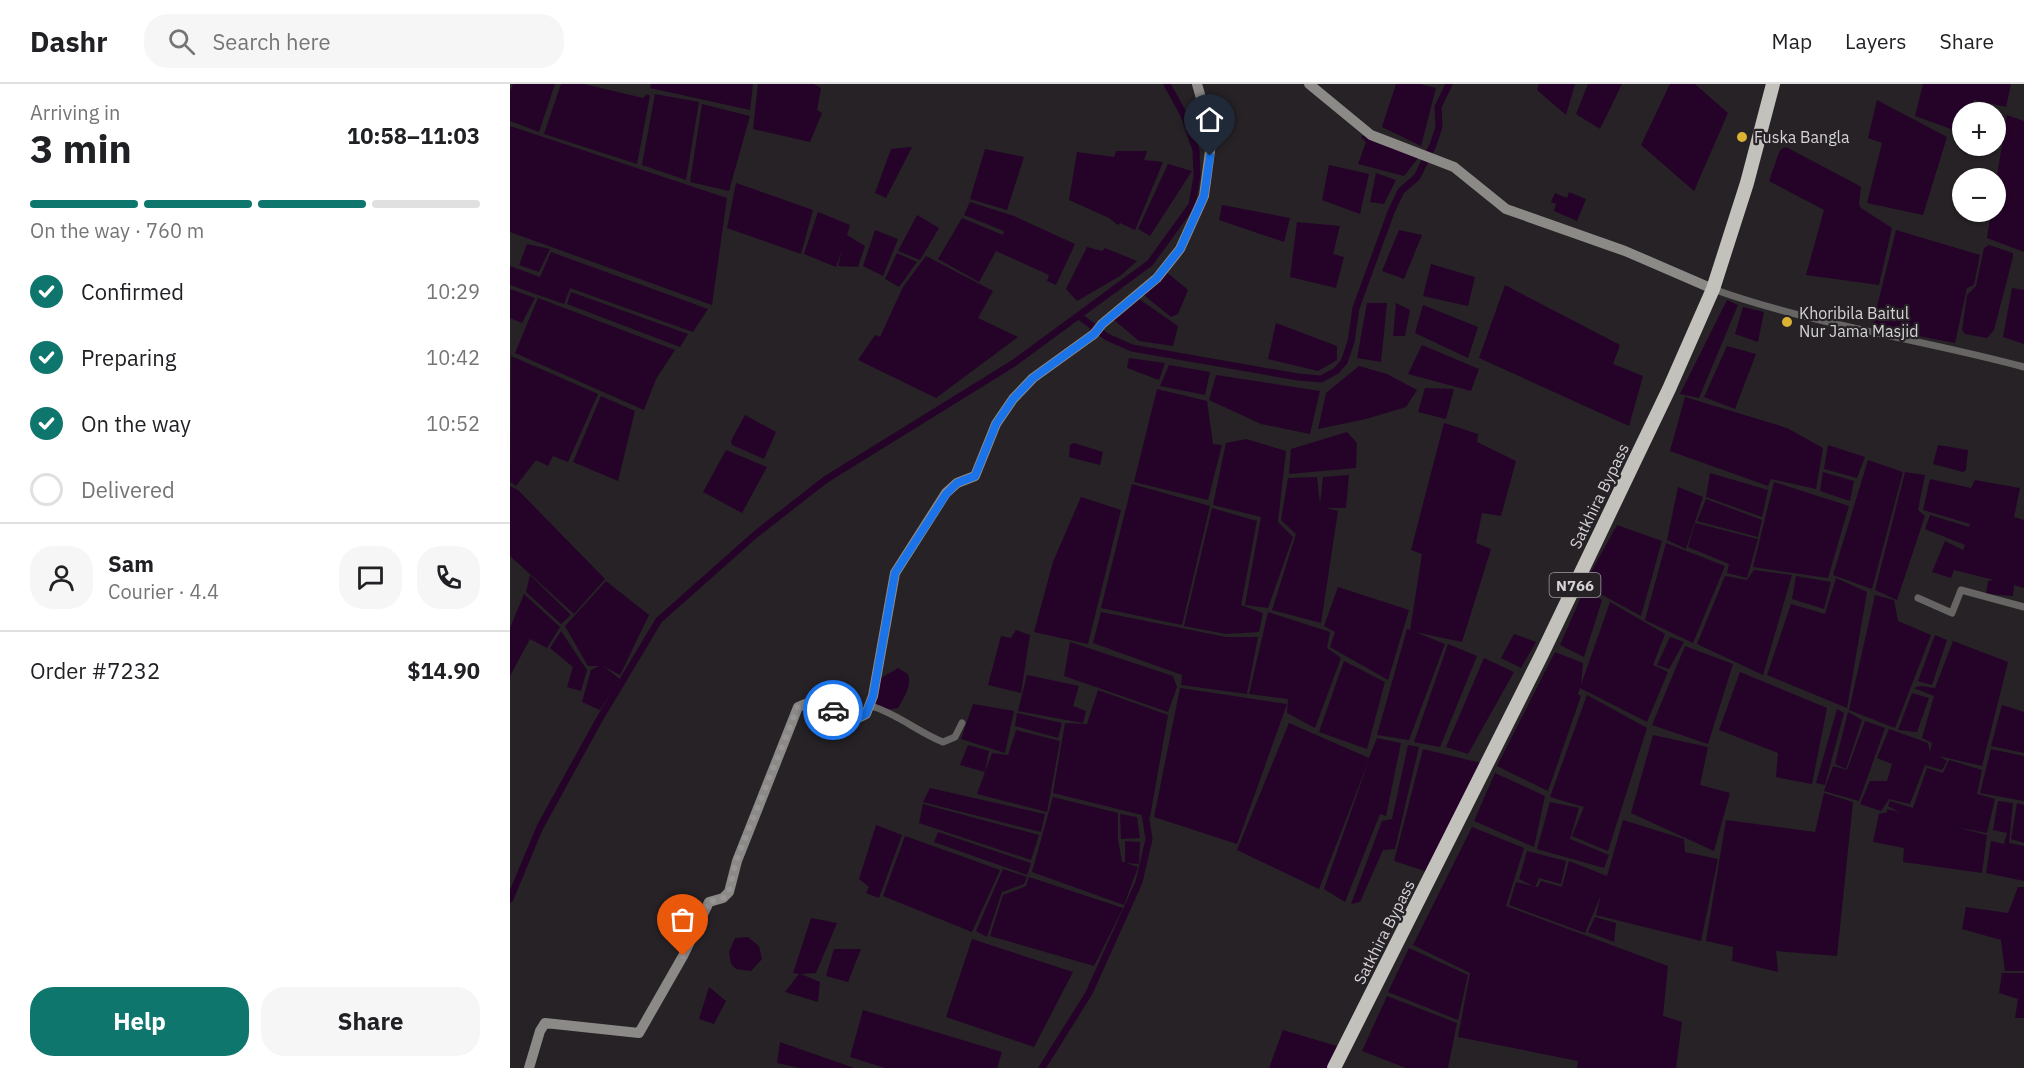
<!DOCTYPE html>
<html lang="en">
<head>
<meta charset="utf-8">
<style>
	body { margin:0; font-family:"IBM Plex Sans",sans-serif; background:#f6f6f6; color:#202124; height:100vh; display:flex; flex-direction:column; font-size:22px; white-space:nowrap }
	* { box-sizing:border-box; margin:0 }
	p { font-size:20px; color:#757577 }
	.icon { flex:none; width:33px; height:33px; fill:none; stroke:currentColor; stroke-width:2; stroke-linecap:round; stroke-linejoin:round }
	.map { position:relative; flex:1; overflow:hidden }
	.drawer { display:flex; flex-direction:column; background:#fff; width:510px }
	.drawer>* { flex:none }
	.fabs { position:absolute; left:1442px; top:18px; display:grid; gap:12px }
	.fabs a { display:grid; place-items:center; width:54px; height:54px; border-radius:50%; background:#fff; box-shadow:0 2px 4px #0004; font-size:30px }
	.pin { position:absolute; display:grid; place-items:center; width:51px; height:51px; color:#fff; margin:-62px -26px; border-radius:50% 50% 50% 0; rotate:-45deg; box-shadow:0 0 6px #0007 }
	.pin .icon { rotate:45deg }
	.courier { position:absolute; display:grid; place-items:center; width:60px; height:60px; margin:-30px; border:4px solid #1a73e8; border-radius:50%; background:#fff; color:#222; box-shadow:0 2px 8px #0007 }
	.overview em { font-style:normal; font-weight:700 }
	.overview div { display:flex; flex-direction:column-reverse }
	.overview { display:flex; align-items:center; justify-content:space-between; height:102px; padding:0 30px }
	h1 { font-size:39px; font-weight:700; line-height:45px }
	.bar { display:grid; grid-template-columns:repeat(4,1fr); gap:9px 6px; align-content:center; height:72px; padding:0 30px }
	.bar i { height:8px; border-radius:4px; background:#e0e0e0 }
	.bar .current { background:#0f766e }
	.bar p { grid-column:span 4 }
	.line { display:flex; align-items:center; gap:15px; padding:0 30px; border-top:2px solid #e0e0e0 }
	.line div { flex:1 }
	.round { display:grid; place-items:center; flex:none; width:63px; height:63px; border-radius:24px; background:#f6f6f6 }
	ol { padding:0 30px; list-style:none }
	li { display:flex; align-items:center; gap:18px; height:66px }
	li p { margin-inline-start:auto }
	li .icon { padding:6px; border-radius:50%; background:#0f766e; color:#fff; stroke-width:4 }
	li:last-child { color:#757577 }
	li i { width:33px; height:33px; border:3px solid #e0e0e0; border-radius:50% }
	.action { display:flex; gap:12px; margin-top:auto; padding:12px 30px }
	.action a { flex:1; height:69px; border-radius:24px; background:#0f766e; color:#fff; font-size:24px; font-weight:700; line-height:69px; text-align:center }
	.action a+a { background:#f6f6f6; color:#202124 }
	header { display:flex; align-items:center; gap:36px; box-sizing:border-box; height:84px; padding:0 30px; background:#fff; border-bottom:2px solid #e0e0e0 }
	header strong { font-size:28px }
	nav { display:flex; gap:33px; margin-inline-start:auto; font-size:21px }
	.search { width:420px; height:54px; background:#f6f6f6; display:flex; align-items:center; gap:15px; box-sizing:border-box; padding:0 21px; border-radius:24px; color:#757577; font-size:22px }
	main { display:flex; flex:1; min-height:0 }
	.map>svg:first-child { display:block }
</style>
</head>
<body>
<header>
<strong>Dashr</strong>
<div class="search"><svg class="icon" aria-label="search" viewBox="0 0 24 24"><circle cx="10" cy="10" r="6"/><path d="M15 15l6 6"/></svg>Search here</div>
<nav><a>Map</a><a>Layers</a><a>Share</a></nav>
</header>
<main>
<section class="drawer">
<div class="overview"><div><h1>3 min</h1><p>Arriving in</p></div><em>10:58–11:03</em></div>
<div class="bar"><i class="current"></i><i class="current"></i><i class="current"></i><i></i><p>On the way · 760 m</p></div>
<ol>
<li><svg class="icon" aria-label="check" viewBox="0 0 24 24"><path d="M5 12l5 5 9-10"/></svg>Confirmed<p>10:29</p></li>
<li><svg class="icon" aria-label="check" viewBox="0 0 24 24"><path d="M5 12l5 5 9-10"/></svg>Preparing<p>10:42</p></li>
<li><svg class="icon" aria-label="check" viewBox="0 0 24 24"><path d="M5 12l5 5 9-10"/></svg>On the way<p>10:52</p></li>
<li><i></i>Delivered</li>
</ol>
<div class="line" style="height:108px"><a class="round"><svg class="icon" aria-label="person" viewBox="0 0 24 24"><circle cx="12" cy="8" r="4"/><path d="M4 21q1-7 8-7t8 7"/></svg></a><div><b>Sam</b><p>Courier · 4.4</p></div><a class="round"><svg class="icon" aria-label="chat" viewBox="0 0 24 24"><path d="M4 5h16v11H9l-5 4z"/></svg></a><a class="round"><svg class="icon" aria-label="phone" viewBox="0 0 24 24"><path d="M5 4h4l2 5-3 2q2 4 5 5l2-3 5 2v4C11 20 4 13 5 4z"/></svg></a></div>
<div class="line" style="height:78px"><div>Order #7232</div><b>$14.90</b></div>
<div class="action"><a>Help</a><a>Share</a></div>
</section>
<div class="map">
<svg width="1514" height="984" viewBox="0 0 1514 984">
	<rect width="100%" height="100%" fill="#262226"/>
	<path fill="#250329" d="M3,0h42l-16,48 -29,-11v-30z
		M51,0h23l59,14 4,-4 3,2 -13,68 -93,-30z
		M141,0h102l-3,26 -100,-22z
		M248,0h56l7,4 -4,22 5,3 -12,29 -57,-13z
		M886,0h24l16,4 -15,58 -39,-19z
		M1029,0h36l-9,31 -29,-25z
		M1078,0h34l-22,45 -24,-15z
		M1160,0h25l33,29 -34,78 -53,-46z
		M1413,0h88l-5,23 -32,-7 -2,12h-10v21l-47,-17z
		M145,10l44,8 -13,78 -44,-15z
		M1367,16l70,37 -24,78 -56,-12 15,-60 -14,-5z
		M192,20l48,12 -21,75 -39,-9z
		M1497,31l17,6v131l-37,-14 4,-26h4v-24z
		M0,42l217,72 -15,107 -202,-73z
		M854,51l10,7 45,15 -15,19 -46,-12 8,-22 -5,-5z
		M402,63l-26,51 -11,-5 16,-44z
		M1276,63l72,38 3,2 -2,17 2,4 31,20 -13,57 -73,-10 18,-65 -55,-29 11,-31z
		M475,65l39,8 -17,53 -37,-11z
		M606,67h31l-3,9 19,2 -28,68 -15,-7 -2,2 -9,-7 -40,-18 8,-48 37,5z
		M658,80l24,7 -42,65 -12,-7z
		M819,81l40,9 -9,40 -38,-14z
		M866,89l20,7 -12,24 -14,-2z
		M226,99l77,27 -12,44 -74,-26z
		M1059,108l17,7 -9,22 -23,-10 2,-7 -5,-2 4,-9 12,5z
		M460,118l44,14 61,28 -19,41 -9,-4 2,-6 -53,-24 -17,31 -41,-23 24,-41 41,17 1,-4 -40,-16z
		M712,121l68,13 -6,24 -65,-22z
		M308,128l32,13 -3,10 18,11 -7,21 -20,-1 4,-16 -6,17 -32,-13z
		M407,131l22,13 -19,32 -22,-9z
		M787,138l43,4 -7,28 11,3 -8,31 -46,-11z
		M365,146l23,9 -15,37 -20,-10z
		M889,146l23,5 -18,44 -22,-8z
		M1386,146l84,25 -6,30 -7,3 -12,55 -83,-16z
		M17,160l23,5 -11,23 -20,-7z
		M1479,161l24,8v4l-19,73 -7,8 -22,-4 -3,-4 5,-35 9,-9 8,-38z
		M577,163l15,4 3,-3 32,13 -17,15 -43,25 -11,-12z
		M41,168l157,57 -15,23 -123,-44 -6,16 -54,-19v-19l30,11z
		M387,169l20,9 -18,25 -14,-8z
		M416,172l67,35 -15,27 40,19 -82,61 -78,-38 17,-25 5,2 23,-50z
		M921,180l44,13 -7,29 -45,-10z
		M654,186l24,20 -10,24 -7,3 -27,-22z
		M995,201l115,60 -7,19 30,12 -14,50 -150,-68z
		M1502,204l12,2v54l-21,-7z
		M0,205l25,9 -13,25 -12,-5z
		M61,208l117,42 -8,13 -113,-43z
		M28,214l137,52 -19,29 -12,31 -129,-57z
		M629,215l39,27 -5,20 -34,-5 -25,-21z
		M1217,216l11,5 -39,93 -19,-4z
		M857,219h20l-6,59 -24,-4z
		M886,219l14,7 -5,26h-12z
		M913,221l55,22 -10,31 -53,-25z
		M1233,223l21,5 -6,30 -23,-8z
		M766,239l61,23v14l-19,11 -50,-12z
		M912,261l57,24 -8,22 -63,-17z
		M1217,262l29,8 -21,55 -31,-12z
		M1,272l87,38 -30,68 -15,-6 -5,10 -12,-6 -20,26 -6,-4z
		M619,274l36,5 -6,17 -32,-12z
		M659,281l41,7 -5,23 -45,-9z
		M849,282l28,8 30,16 -11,17 -40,12 -48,10 8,-36z
		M706,291l104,16 -10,43 -49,-10 -52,-24z
		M915,304l29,1 -8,30 -28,-7z
		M647,305l50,12 6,43 9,1 -14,55 -74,-18z
		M91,312l34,15 -17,70 -45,-19z
		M1175,313l102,31 36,20 -7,41 -45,-10 -3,7 -98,-35z
		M235,331l31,17 -12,27 -32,-14 -1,-4z
		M934,339l34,11 -1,8 39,19 -15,55 -19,-3 -6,30 15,6 -29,93 -47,-10 30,12 -36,96 -32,-5 30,-106 3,1 12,-76 -11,-4z
		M837,348l10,11 -1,25 -67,6 2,-25z
		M736,355l40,12 -8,71 15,15 -25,71 -23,-3 16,-88 -48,-12 13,-62z
		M564,359l29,9 -3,13 -31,-8 1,-12z
		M1318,361l37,12 -8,21 -33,-9z
		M1428,361l30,5 -2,20 -3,2 -30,-8z
		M216,366l41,17 -25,46 -39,-21z
		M1358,376l35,12 -31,117 -39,-14z
		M1313,388l31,9 -4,20 -30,-10z
		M1395,388l20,3 -7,35 7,6 -28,84 -22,-10z
		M1200,389l58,17 -6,27 -56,-20z
		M839,391l-3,33h-20l12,3 -17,112 -49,-13 24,-76 -15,-14 7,-42 29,-1 3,27 3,-27z
		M1420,395l41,9 4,-8 45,8 -6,29 10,3v68l-10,-3 -1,11 -27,-2 2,-13 6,-1 -40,-10 -3,8 -19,-6 13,-31 18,9 2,-5 -40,-16 5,-14 39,12 1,-3 -47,-14z
		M1264,398l75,24 -21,72 -75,-11z
		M622,400l78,22 -28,119 -81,-17z
		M0,402l8,4 87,89 -31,35 -64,-58z
		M1168,403l25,10 -17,52 -19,-9z
		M571,413l40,13 -33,134 -54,-12 19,-70z
		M1196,415l56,21 -4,17 -61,-16z
		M702,424l45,13 -16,84 22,8 -4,19 -33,2 -42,-8z
		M1185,439l63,16 -11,39 -20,-5 2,-9 -41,-17z
		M1107,441l45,16 -21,75 -57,-31z
		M1156,459l59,23 -32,77 -48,-23z
		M1244,486l38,5 -29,100 -66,-31 28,-68 22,4z
		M20,491l41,40 -10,9 -35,-32z
		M1286,492l35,6 -7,27 -32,-10z
		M1326,494l31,14 -20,116 -80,-33 24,-71 34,10z
		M96,497l43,34 -29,60 -17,-9 17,13 -20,31 -18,-8 9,-32 8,-4h-11l-23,-40z
		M828,503l71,23 -21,70 -58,-33 5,-15 -11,-6z
		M1074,506l18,10 -18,57 -24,-12z
		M14,510l36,33 -13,21 -17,-9 -20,37v-48z
		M1365,511l19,5 4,21 33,14 -36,93 -46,-18z
		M1100,518l55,32 -12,31 15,7 -21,50 -67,-34 -2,6 3,2 -33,95 -51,-25 58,-114 28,11 -2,22z
		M591,528l125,25h32l-11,57 -66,-9 1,-10 -89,-32z
		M758,528l62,20 -3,16 14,10 -26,70 -28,-15 1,-14 -39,-5z
		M506,546l14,5 -9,58 -33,-8 13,-49 10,2z
		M51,547l26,39 -6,21 -14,-4 6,-20 -23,-19z
		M1004,550l22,8 -15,26 -20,-10z
		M1425,551l12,5 -15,45 -14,-4z
		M1160,553l14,5 -15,27 -12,-4z
		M1443,557l55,21 -26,104 -43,-10 8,5 -5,9 -17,-5 -15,39 -21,-5 -8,12 -21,-7 10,-23h17l5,-17 -15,-6 12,-29 39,14 2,9 2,-9 -10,-5 12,-42 -20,-8 6,-2 15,2z
		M560,558l103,34 4,11 -9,25 -104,-36z
		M938,560l29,12 -37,91 -26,-5z
		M1175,562l48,18 -25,80 -56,-19z
		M974,574l30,14 -46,82 -22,-7z
		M834,577l41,21 -18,67 -48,-17z
		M388,584l10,6c4,12 -4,23 -10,34l-11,2 -13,-7 7,-25z
		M1230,588l87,36 -15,76 -36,-7 2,-24 -59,-23z
		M517,591l52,11 -6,20 13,5 -3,12 -65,-12z
		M670,604l107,16 -50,140 -83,-27z
		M588,606l70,25 -18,102 -97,-24 12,-70 22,1z
		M1402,609l17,5 -12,34 -19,-2z
		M1077,611l60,33 -39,123 -36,-15 12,-29 -34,-10z
		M463,620l41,7 -9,42 -44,-14z
		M1492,621l22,7v41l-33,-7z
		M1327,625l7,4 -19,72 -9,-2z
		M1338,628l14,8 -16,49 -11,-5z
		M507,629l45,10 -4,15 -43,-12z
		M1355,637l20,7 -26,73 -35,-10 9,-25 14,4z
		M779,639l80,35 8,-20 24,5 -15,73 -6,-2 -35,88 -21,-13 45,-129 -50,129 -82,-39z
		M506,646l44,11 -13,71 -70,-18 8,-22 -25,-7 8,-20 21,6 -4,21 7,-19 16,2z
		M1143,651l55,12 -8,38 30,8 -16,58 -83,-38z
		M898,661l11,2 -24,102 -12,1 -23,52 -9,2 31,-83 10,-2z
		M913,665l58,14 -53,109 -34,-11z
		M1481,665l33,7v45l-44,-8z
		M1439,676l33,10 -5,24 18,5 -8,34 -32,-6 32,8 -5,38 -79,-11 1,-14 -31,-6 6,-28 8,-2v-3l12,3 -11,-6 2,-5 23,7 14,-40 16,5z
		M985,689l50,23 -11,51 -60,-26z
		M420,704l115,26 -4,18 -118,-30z
		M1314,709l29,9 -16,154 -61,-5 2,21 -46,-11 1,-14 -27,-6 20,-121 89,12z
		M543,713l65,16v26l4,23h3v-21l15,1 -1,22 -13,-1 12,4 -14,38 -92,-33z
		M1488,717l15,2 -4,40 15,3v35l-38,-8 5,-32 13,3 3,-11 -14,-3z
		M1040,718l29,6 -9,31 39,16 -5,13 -67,-19z
		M1507,719l7,2v38l-13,-4z
		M413,720l116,31 -8,25 -112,-37z
		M610,730l17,3 3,21 -19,1z
		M1113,736l61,19 1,13 33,7 -17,82 -105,-26 5,-20 -16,38 -76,-28 7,-23 17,4 -14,-7 8,-28 39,10 -5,23 -22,-6 -4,9h3l3,-6 21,6 7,-26 38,15z
		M366,741l26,10 -23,63 -13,-5 3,-6 -10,-8z
		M962,743l52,21 -18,58 162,60 -5,50 19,6 -6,46h-99l1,-7 -120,-24 12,-64 -57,-28z
		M428,748l93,31 -4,12 -93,-33z
		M395,752l95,34 -28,62 -89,-36z
		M493,785l24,8 -3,7 -22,8 -15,45 -11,-6z
		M519,793l94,31 -29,58 -104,-30 13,-41 23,-9z
		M1508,803h6v84h-19l-4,-31 -39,-11 4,-22 42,6z
		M1085,833l21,6 -2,19 -26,-10z
		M301,834l26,5 -21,50 -15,1 19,8 -2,20 -33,-10 14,-18 -6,-1z
		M238,853l11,9 3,13 -11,12 -15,-2 -5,-5 -2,-12 6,-14z
		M462,855l101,33 -39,75 -88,-30z
		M899,864l59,27 -10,45 -70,-28z
		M324,865h27l-13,33 -22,-6z
		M1492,889h22v45h-9l3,-19 -19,-6z
		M199,903l17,14 -12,23 -15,-5z
		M877,912l70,27 -9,45h-42l-44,-17z
		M353,926l139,42 -5,16h-112l-35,-11z
		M773,946l57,17 -11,21h-60z
		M270,958l74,26h-54l-23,-5z"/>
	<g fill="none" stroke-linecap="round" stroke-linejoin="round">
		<path stroke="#250329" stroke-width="7" d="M569,232l28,21 25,11 166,29 23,2 15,-8 8,-9 7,-20 5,-34 35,-96 10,-21 16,-14 16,-32 6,-18 -1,-20 11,-23
			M0,815l30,-72 59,-107 60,-100 97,-86 69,-54 189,-117 136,-100 42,-58 5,-29 -1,-26 -12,-35 -17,-31
			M532,984l47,-75 50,-111 10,-43 -5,-32"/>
		<path stroke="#666563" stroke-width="7" d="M1203,205c100,36 208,50 311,78
			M1408,514l34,15 9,-23 63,17
			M361,622c25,7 47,26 72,36l12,-5 7,-14"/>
		<path stroke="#8c8a87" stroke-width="10" d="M799,0l62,51 83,32 52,42 119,42 88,38
			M19,984l11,-37 5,-8 94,10 44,-77 26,-54 14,-4 6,-6 8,-31 61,-154 7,-3 55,13 6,-3 7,-18 22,-123 51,-80 11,-10 18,-7 21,-52 17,-25 20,-21 61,-44 8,-10 55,-46 23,-29 24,-53 8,-60 -15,-52"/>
		<path stroke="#c3c1bc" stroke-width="14" d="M824,984l208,-414 127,-265 44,-100 34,-106 26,-99"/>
	</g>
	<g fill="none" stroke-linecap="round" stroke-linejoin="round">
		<path stroke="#989598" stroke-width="6" stroke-dasharray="0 10.8" d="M173,872l25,-54 15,-4 6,-6 7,-31 62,-154 7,-3 28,6"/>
		<path stroke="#1a73e8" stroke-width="8" d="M323,626l27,7 6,-3 7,-18 22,-123 51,-79 11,-11 18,-7 21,-52 17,-25 20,-21 61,-44 8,-10 54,-45 24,-30 24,-53 6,-40"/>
	</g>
	<g fill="#dbb233" stroke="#262226" stroke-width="2">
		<circle cx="1232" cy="53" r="6"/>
		<circle cx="1277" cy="238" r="6"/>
	</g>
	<g text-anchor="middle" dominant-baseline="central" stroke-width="4.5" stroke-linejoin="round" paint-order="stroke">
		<rect fill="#262226" stroke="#a09ea1" stroke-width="1.5" x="1039.5" y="489" width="51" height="24" rx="4.5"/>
		<g font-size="15" font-weight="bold" fill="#d5d3d6">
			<text x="1065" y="501">N766</text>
		</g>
		<g font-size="16" fill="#d5d3d6" stroke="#262226" text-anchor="start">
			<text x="1244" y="53">Fuska Bangla</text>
			<text x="1289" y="229">Khoribila Baitul<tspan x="1289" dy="18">Nur Jama Masjid</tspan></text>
		</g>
		<g font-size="16" fill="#d5d3d6" stroke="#262226">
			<text transform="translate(1089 412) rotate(-64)">Satkhira Bypass</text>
			<text transform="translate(874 848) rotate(-63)">Satkhira Bypass</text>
		</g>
	</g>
</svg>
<div class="fabs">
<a>+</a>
<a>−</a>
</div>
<div class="pin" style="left:173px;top:872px;background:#ea580c"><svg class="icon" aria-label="bag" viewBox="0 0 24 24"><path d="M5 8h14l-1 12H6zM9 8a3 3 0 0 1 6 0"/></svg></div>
<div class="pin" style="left:700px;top:72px;background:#1f2937"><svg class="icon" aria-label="home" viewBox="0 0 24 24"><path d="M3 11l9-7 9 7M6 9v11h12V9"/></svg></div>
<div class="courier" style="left:323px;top:626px"><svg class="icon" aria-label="car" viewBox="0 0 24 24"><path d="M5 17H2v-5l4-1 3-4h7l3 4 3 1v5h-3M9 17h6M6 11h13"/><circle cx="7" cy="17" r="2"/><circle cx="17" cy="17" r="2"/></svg></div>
</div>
</main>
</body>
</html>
